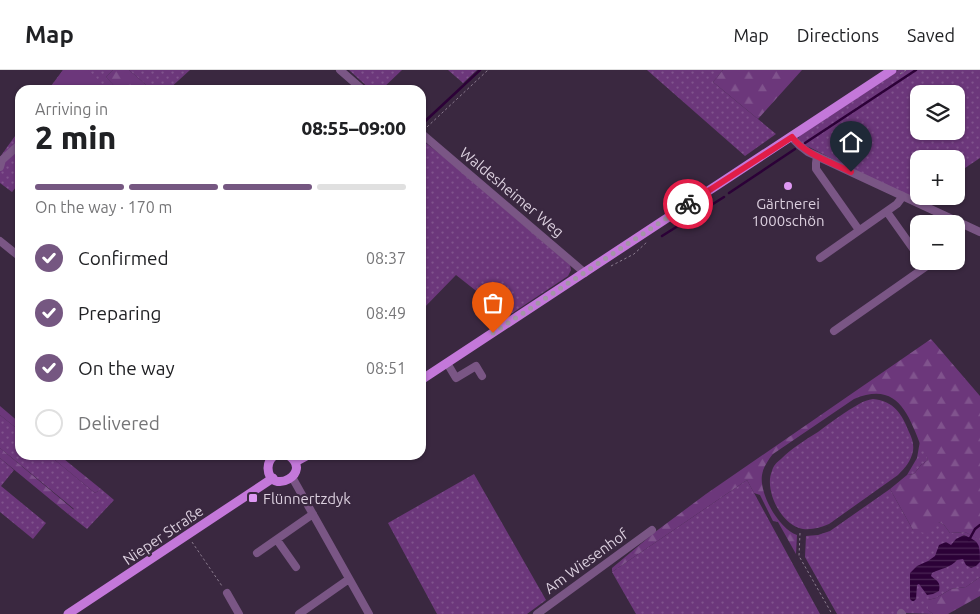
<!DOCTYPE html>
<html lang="en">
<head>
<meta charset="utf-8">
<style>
	body { margin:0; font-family:Ubuntu,sans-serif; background:#f2f2f2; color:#202124; height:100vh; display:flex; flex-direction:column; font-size:19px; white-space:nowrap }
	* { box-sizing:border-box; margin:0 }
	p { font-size:16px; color:#757577 }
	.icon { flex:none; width:28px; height:28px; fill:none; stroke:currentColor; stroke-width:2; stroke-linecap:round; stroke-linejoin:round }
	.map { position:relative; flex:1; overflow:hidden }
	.drawer { position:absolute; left:15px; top:15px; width:411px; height:375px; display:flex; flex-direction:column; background:#fff; border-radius:15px; box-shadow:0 1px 4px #0004 }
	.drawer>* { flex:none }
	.tools { position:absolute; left:910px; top:15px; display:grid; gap:10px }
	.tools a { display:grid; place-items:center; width:55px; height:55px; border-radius:10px; background:#fff; box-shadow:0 1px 4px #0004; font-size:25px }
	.pin { position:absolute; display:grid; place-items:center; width:42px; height:42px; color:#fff; margin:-51px -21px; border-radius:50% 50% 50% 0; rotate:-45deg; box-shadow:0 0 5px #0007 }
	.pin .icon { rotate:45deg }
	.courier { position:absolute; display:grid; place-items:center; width:50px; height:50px; margin:-25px; border:4px solid #e11d48; border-radius:50%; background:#fff; color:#222; box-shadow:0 1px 6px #0007 }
	.overview em { font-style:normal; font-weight:800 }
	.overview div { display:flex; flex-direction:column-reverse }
	.overview { display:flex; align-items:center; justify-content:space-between; height:85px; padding:0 20px }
	h1 { font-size:32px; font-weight:800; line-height:38px }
	.bar { display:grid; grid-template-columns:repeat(4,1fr); gap:8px 5px; align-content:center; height:60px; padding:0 20px }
	.bar i { height:6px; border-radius:4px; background:#e0e0e0 }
	.bar .active { background:#755781 }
	.bar p { grid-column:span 4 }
	ol { padding:0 20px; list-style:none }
	li { display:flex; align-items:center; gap:15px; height:55px }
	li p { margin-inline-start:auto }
	li .icon { padding:5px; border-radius:50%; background:#755781; color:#fff; stroke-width:4 }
	li:last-child { color:#757577 }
	li i { width:28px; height:28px; border:2px solid #e0e0e0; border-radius:50% }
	header { display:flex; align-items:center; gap:30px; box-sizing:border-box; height:70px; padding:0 25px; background:#fff; border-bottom:1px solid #e0e0e0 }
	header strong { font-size:24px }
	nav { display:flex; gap:28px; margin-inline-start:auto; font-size:18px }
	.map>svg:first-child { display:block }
</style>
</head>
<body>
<header>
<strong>Map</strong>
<nav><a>Map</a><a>Directions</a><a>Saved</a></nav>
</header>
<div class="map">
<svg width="980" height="544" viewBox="0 0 980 544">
	<defs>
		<pattern id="grass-dots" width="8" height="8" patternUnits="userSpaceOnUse" patternTransform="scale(1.25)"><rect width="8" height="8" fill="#6c377b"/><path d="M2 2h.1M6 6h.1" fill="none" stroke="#80538d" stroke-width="1.8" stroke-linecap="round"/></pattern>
		<pattern id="forest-firs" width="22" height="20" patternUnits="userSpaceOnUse" patternTransform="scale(1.25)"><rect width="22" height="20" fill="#6c377b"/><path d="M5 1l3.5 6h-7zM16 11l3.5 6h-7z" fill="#80538d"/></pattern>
		<pattern id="water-rules" width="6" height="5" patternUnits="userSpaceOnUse" patternTransform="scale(1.25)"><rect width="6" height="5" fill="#2c0137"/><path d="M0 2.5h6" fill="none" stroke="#4a2554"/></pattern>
	</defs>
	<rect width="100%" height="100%" fill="#3a2840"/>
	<path fill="url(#grass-dots)" fill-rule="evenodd" d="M63,0h50l-7,7 12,13h-70z
		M129,0h61l-22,20h-16z
		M349,0h53l-21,20h-10z
		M448,0h29l-14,13z
		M647,0h76l-10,12 63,52 -31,22z
		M898,0h82v88l-24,16v-15h-37v37h3l-7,5 -110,-56 -2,1 -5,-7 2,-4zM919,24h37v37h-37z
		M20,59v53l-8,10 -12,-9v-26z
		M422,70l27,21 121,104 1,5 -3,6 -60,40 -52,-41 -35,36z
		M873,329c21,2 29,15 36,33 3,6 5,12 4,19 -2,10 -8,17 -15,24l-69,49c-9,4 -21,7 -30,4 -19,-6 -35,-39 -27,-57 1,-5 5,-9 9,-12 11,-11 24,-19 37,-27 13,-10 27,-20 41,-28 5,-3 9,-4 14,-5z
		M0,345l20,16v24h29l46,38 6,-4 13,11 -27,29 -19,-15 6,-5 -74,-61z
		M920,371c2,7 7,12 8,19l-7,5 -7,9 -7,1 10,-17z
		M0,388l14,12 -13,16 45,37 -13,16 -33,-27z
		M474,404l72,126 -19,14h-90l-49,-91z
		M747,410l73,134h-184l-24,-42z
		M890,419l23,41 26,-8 5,3 6,8 15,-1 14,7 1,1v37l-14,10 -15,2 -15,9 -8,2v10l5,4 -32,-1 -4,1h-60l-32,-57 1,-21 12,-1 12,-4z"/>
	<path fill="url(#forest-firs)" d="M113,0h16l23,20h-34l-12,-13z
		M723,0h79l-44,49 -45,-37z
		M931,269l49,57v144l-15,-8 -15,1 -6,-8 -5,-3 -11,12 -15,-4 -23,-41 17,-14 7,-1 7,-9 7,-5c-1,-5 -5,-9 -7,-14 -13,-33 -24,-65 -67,-47l-81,55c-5,6 -10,14 -11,21 -3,19 17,54 35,60l-1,19 -18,-32 -5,-1 -13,-26 -6,-2 -7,-13 -135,92v-4l43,-36 51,-38z
		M0,336l20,17v8l-20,-16z
		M0,378l74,62 -6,4 -68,-56z
		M49,385h10l42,34 -6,4z
		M980,507v19l-32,18h-15l-5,-4v-10l8,-2 15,-9 15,-2z"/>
	<path fill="#6c377b" d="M63,0h25l12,12 -9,8h-42z"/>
	<path fill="url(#water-rules)" d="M964,465c16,7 16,9 16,27l-4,4 -5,2 -5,-3 -3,-6 -6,1c-7,8 -15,8 -25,13l-1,3c6,5 10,6 8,15l-6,3 -6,1 -8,-11 -2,1 -1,14 -2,2h-2l-2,-2v-26l7,-7 11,-5 7,-5 4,-11 7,-3 5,3 5,-6z"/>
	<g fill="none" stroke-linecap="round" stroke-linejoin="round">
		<path stroke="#2c0137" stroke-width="2.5" d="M421,55l59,-55
			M805,73l111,-73
			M729,123l66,-44
			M662,166l62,-39
			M969,470l6,-11 5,-4"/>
		<path stroke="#8a7b8e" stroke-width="1" stroke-dasharray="2.5 2.5" stroke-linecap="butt" d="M900,4l6,-4
			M427,57l61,-57
			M611,196l23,-12 13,-12
			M800,463l-1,23 33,58
			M192,472l30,44"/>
		<path stroke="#7a5685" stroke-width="8" d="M340,0l23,20
			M421,63l164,140
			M791,67l8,8 9,7 172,80
			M817,86l-1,7v6l43,61
			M0,97l2,-7 18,-16
			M887,142l32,45
			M0,171l20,16
			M956,172l2,-7 2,-13
			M820,188l77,-54 6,-8
			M834,261l100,-70
			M447,293l9,15 20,-12 6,10
			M292,407l77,137
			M277,470l19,27
			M257,483l56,-39
			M227,523l12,21
			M901,543l1,1
			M299,544l50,-35
			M537,544l115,-84"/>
		<path stroke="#c478da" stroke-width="9" d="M421,310l471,-310
			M275,385c-4,3 -7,7 -7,13 1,29 47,5 20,-13
			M295,392l13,-7
			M68,544l205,-136"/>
	</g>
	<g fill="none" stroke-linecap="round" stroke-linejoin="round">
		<path stroke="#a395a7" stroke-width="5" stroke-dasharray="0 9" d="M493,263l195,-129"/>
		<path stroke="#e11d48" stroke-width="6" d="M688,134l104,-67c14,18 39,25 59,35"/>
	</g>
	<g fill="#de98f3" stroke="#3a2840" stroke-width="2">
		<circle cx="788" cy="116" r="5"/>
		<rect x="248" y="423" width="10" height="10" rx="2.5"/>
	</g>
	<g text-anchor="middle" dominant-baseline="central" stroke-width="4.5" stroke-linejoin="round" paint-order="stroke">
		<g font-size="15" fill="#dbcfde" stroke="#3a2840">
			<text transform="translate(512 122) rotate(40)">Waldesheimer Weg</text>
			<text transform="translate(163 465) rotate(-34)">Nieper Straße</text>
			<text transform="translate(586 491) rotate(-36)">Am Wiesenhof</text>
		</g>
		<g font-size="15" fill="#dbcfde" stroke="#3a2840">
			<text x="788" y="133">Gärtnerei<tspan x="788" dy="17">1000schön</tspan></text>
			<text x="263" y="428" text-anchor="start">Flünnertzdyk</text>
		</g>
	</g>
</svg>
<div class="tools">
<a><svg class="icon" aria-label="layers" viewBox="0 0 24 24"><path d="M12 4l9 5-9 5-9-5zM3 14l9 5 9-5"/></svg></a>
<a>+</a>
<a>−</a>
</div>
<div class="pin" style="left:493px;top:263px;background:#ea580c"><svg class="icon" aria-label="bag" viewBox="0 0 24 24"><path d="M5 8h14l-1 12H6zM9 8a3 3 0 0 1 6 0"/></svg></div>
<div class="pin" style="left:851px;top:102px;background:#1f2937"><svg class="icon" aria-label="home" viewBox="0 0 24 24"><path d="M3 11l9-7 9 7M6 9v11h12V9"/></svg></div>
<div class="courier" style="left:688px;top:134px"><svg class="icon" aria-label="bike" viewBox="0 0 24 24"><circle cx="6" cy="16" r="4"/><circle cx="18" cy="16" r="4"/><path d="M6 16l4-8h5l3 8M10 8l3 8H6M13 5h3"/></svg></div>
<section class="drawer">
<div class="overview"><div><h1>2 min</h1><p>Arriving in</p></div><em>08:55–09:00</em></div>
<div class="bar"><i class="active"></i><i class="active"></i><i class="active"></i><i></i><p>On the way · 170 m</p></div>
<ol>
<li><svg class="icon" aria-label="check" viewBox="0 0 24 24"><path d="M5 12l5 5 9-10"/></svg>Confirmed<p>08:37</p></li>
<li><svg class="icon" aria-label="check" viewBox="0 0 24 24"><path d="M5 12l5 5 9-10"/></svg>Preparing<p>08:49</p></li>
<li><svg class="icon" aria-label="check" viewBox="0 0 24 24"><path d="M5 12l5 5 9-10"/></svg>On the way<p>08:51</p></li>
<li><i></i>Delivered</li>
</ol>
</section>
</div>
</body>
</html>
